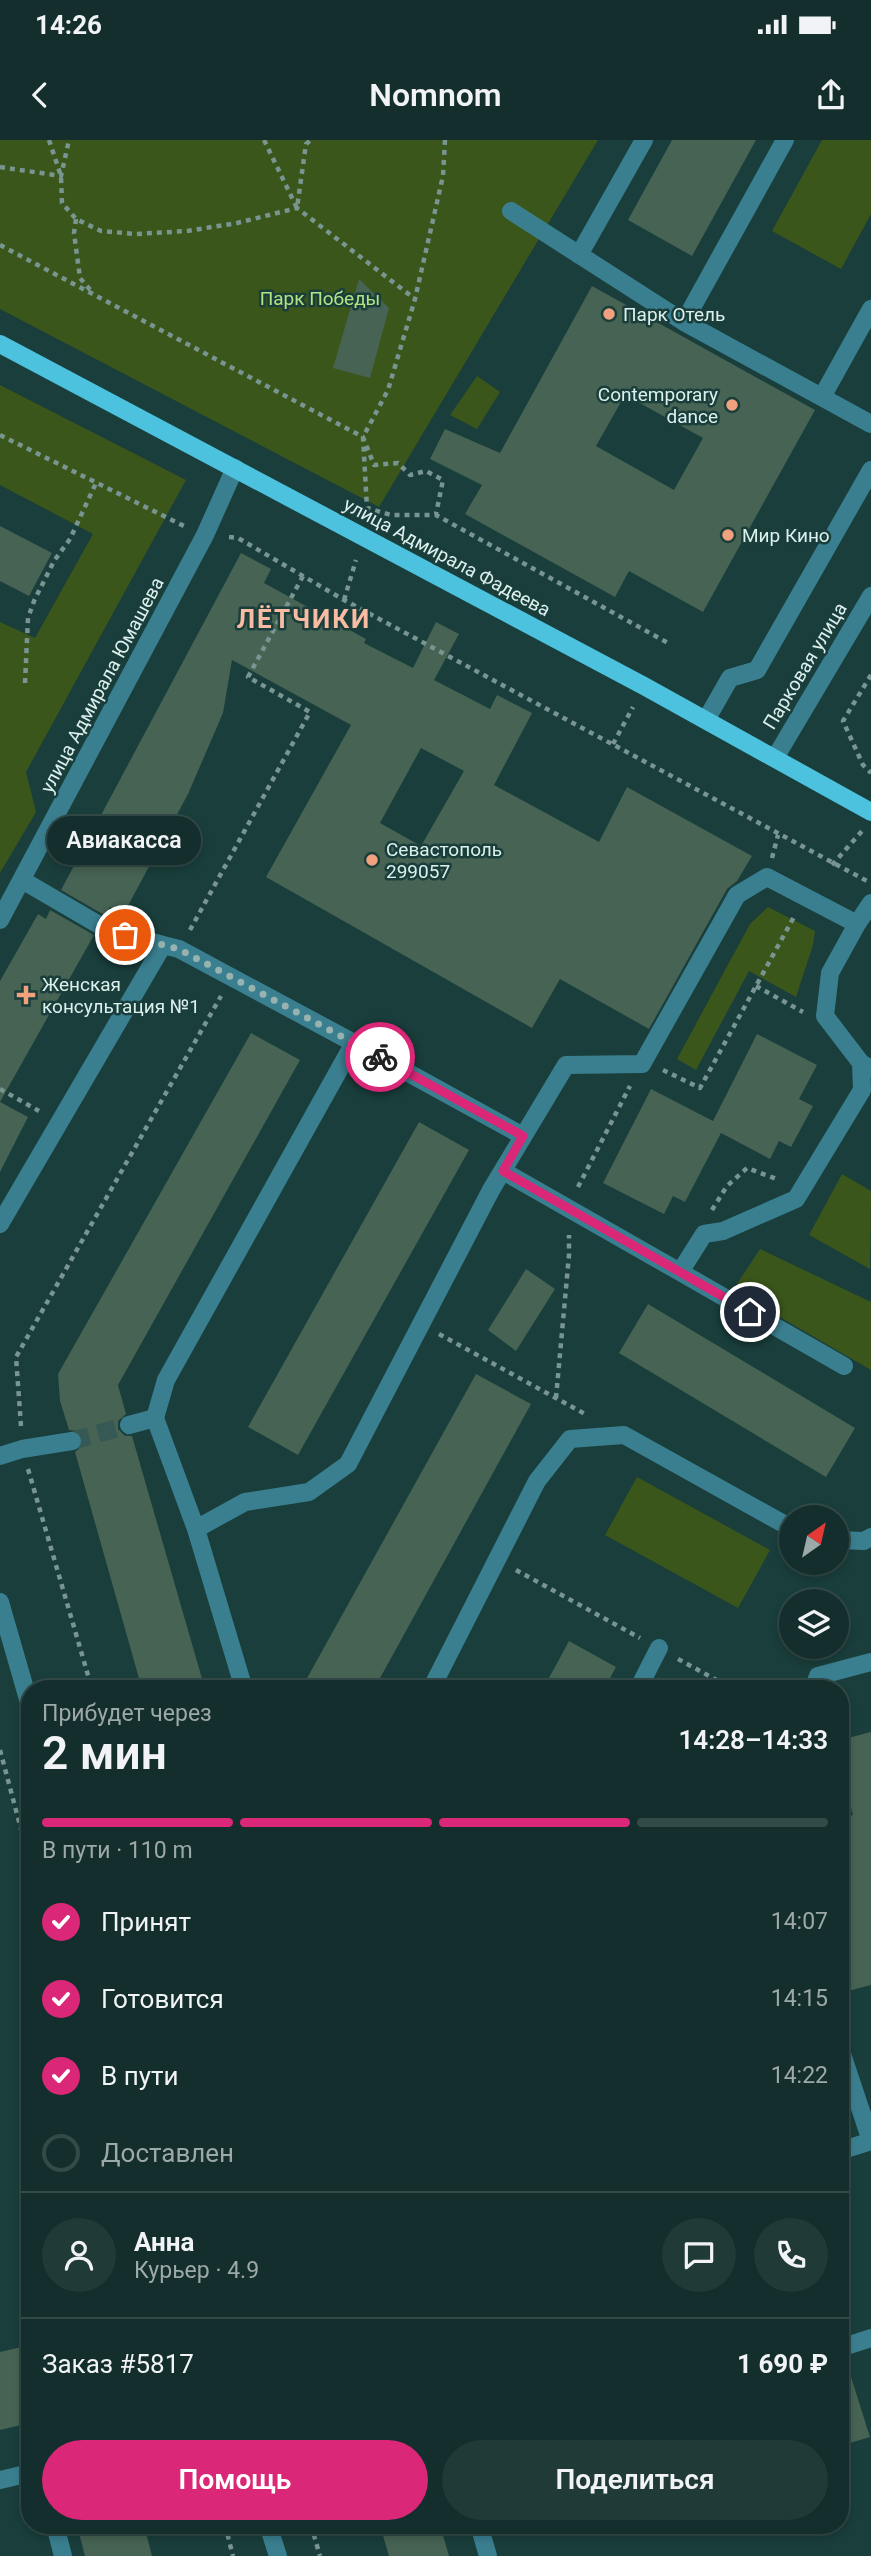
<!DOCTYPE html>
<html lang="ru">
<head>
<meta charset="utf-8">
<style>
	body { margin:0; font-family:Roboto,sans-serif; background:#203a38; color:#f1f3f6; height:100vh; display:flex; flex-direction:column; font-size:26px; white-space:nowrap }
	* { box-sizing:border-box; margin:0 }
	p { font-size:23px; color:#9da8a9 }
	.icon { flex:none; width:38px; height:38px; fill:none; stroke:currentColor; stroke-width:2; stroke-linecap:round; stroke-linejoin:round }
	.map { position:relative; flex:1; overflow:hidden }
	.details { position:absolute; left:21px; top:1540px; width:828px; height:854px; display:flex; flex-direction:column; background:#132e2c; border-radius:28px; box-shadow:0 4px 10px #0003,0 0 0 2px #324a48 }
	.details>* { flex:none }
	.needle { width:46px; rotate:34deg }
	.tools { position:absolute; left:779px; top:1365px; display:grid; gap:14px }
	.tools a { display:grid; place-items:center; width:70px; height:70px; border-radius:50%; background:#132e2c; box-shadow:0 4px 10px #0003,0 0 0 2px #324a48; font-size:35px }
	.pin { position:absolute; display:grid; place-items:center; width:60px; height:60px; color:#fff; margin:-30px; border:4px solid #fff; border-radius:50%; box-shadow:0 2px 7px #0007 }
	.courier { position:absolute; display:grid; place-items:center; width:70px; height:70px; margin:-35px; border:5px solid #db2777; border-radius:50%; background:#fff; color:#222; box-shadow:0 2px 9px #0007 }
	.bubble { position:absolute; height:49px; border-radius:24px; background:#132e2c; box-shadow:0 4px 10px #0003,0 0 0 2px #324a48; font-size:23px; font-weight:600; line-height:49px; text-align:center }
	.summary em { font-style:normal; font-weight:600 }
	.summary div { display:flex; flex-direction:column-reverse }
	.summary { display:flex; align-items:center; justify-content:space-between; height:119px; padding:0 21px }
	h1 { font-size:46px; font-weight:600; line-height:52px }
	.bar { display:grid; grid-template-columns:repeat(4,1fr); gap:10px 7px; align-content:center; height:84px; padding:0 21px }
	.bar i { height:9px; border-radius:5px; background:#324a48 }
	.bar .active { background:#db2777 }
	.bar p { grid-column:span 4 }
	.line { display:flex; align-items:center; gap:18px; padding:0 21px; border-top:2px solid #324a48 }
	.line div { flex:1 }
	.round { display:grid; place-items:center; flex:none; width:74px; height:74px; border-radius:37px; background:#203a38 }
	ol { padding:0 21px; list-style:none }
	li { display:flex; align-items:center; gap:21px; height:77px }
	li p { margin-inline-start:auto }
	li .icon { padding:7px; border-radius:50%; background:#db2777; color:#fff; stroke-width:4 }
	li:last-child { color:#9da8a9 }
	li i { width:38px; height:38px; border:4px solid #324a48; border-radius:50% }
	.action { display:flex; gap:14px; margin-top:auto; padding:14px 21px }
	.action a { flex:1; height:80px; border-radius:42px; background:#db2777; color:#fff; font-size:28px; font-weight:600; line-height:80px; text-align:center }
	.action a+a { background:#203a38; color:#f1f3f6 }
	.status { display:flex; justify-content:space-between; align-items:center; height:49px; padding:0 35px; background:#132e2c; direction:ltr }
	.status svg { height:19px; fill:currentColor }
	header { display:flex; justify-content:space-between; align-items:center; height:91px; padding:0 21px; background:#132e2c; font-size:32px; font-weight:600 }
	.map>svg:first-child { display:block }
</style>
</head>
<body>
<div class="status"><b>14:26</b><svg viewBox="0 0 49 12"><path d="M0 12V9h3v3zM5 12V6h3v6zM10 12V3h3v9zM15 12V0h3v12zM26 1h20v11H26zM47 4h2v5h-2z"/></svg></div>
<header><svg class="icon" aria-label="back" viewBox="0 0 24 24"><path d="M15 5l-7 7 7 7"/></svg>Nomnom<svg class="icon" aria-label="share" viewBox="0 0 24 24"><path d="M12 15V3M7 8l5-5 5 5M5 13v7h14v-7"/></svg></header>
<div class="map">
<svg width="871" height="2416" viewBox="0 0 871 2416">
	<rect width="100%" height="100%" fill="#193e3b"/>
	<path fill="#3b561a" d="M0,0h598l-219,367 -379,-198z
		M822,0h49v74l-30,55 -69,-38z
		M477,236l23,16 -23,37 -27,-14z
		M0,245l186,95 -160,292 10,40 -36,61v-251l35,16 58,-104 -93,-49z
		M768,767l47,24 -2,14 -17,52 -47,-26 -53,99 -19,-11 73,-135z
		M842,1034l29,17 -1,78 -61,-34z
		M760,1109l111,53v68l-138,-80z
		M637,1337l133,73 -32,58 -133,-73z"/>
	<path fill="#466353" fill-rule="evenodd" d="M672,0h84l-64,116 -64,-36z
		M359,139l30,29 -19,70 -37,-10z
		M592,146l223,124 -112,202 -74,-41 -14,26 -150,-83 17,-29 -52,-26 15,-30 55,24zM625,255l78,43 -29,52 -78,-44z
		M0,386l52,27 -23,43 -29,-15z
		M241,413l30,16 -7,14 102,56 -2,4 49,25 23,-46 23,12 -25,46 56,29 7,-14 35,18 -38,72 105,57 28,-55 125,69 -15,25 -10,8 -78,140 -89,-50 -28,49 -266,-151 85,-152 -119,-65 -9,53 -35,81 -65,121 -13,-8 -4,9 -45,-26zM421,608l43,23 -43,75 -41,-23z
		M50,770l44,25 -94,167v-121l38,-67 8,5z
		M251,893l49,27 -182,325 8,29 -8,7v8l7,7h7l73,253h-63l-67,-237 7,-6 1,-7 -6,-8 -8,-1 -9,-29 -2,-27z
		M757,894l60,31 -18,34 14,7 -22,41 -12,-6 -9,18 -49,-26 -36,69 -12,-6 -9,18 -61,-31 48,-94 62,32z
		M0,962l28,15 -28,55z
		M419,982l50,28 -171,305 -50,-28z
		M526,1129l29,20 -39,62 -28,-21z
		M648,1164l207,124 -29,49 -207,-124z
		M476,1234l55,30 -157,285h-73z
		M569,1501l47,26 -12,22h-61z
		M871,1592v253l-23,6 -8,-30v-142l13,-4 -13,-46v-29z
		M30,2205v78l-30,7v-78z
		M845,2218l25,79 -30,9v-87z
		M77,2385h67l8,31h-67z
		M380,2385h60l9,31h-60z"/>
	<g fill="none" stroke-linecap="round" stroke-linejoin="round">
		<path stroke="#365956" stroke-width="18" stroke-dasharray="18 9" stroke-linecap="butt" d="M72,1301l57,-16"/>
		<path stroke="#799592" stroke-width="4.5" stroke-dasharray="5 5" stroke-linecap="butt" d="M49,0l12,36 1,27 14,16 25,12 35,3 51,-3 50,-8 60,-15 118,91
			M264,0l33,68 9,-64 5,-4
			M445,0l-2,36 -28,123 -27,91 -25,47 4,71 24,7h45l232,128
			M0,27l61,9 8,-36
			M76,79l-2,14 6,45 12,14
			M0,105l363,192 11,28 24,-2 12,12 16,-4 17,9 -7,34
			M0,295l184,91
			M229,397l9,1 106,62 523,281
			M344,460l12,-40
			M871,535l-28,46 20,44 8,8
			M25,543l3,-65 6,-17 20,-40 16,-22 26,-56
			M613,604l20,-37
			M772,718l6,-23
			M832,725l30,-34
			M190,790l120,-218 -62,-35 55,-101
			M756,846l47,26
			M663,930l37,18 95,-173
			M0,949l39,22
			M578,1047l52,-101
			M712,1070l15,-24 20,-18 32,12
			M439,1194l146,80
			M556,1258l13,-143v-20
			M21,1286l-5,-69 205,-361
			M28,1329l64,220
			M516,1430l124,68
			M678,1519l55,30
			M758,1549l34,-7
			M0,1610l30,113
			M225,2385l8,31
			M311,2385l9,31"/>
		<path stroke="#3a7f90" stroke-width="18" d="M511,71l173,111 187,102
			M579,115l65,-115
			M684,182l101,-182
			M822,257l49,-88
			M706,580l24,-42 27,-8 114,-200
			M775,618l96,-162
			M22,740l84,49 57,16
			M0,780l205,-385 30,-67
			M857,784l14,-21
			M503,1031l177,101 24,-38 19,-3 73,-32 66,-109 -1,-27
			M0,1084l163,-279 16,4 175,94
			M680,1132l164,94
			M155,1278l11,-38 188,-337 169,93
			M129,1285l26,-7 41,111 48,160
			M0,1316l22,-7 50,-8
			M196,1389l49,-27 64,-10 39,-28 143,-274 75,-125 76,-1 95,-169 30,-18 90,47 -27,49 -5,43 36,47 10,6
			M836,1400l28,1 7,-4
			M0,1462l30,104
			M431,1549l106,-208 33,-42 54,-4 167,93
			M638,1549l21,-41
			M813,1549l5,-13 53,-14
			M840,1908l31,93 -31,10
			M840,2208l31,-10
			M0,2340l30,-7
			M55,2385l8,31
			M268,2385l10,31
			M479,2385l9,31"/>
		<path stroke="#4cc2de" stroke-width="18" d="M0,204l644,342 227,126"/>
	</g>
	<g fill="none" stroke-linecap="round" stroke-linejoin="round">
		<path stroke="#98b2af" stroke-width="7" stroke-dasharray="0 12.6" d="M125,795l54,14 201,108"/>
		<path stroke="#db2777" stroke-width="9" d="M380,917l143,79 -20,35 247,141"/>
	</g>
	<g fill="#f2a17e" stroke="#193e3b" stroke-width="2.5">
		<circle cx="609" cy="174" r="7"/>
		<circle cx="732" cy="265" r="7"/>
		<circle cx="728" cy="395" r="7"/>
		<circle cx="372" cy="720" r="7"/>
		<path d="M22.5 844.5h7v7h7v7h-7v7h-7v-7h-7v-7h7z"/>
	</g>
	<g text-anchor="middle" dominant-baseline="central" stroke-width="5" stroke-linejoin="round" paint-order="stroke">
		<g font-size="19" fill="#b2e282" stroke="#193e3b">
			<text x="320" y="158">Парк Победы</text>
		</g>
		<g font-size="19" fill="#dcf0ed" stroke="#193e3b" text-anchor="start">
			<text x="623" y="174">Парк Отель</text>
			<text x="718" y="254" text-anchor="end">Contemporary<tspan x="718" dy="22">dance</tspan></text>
			<text x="742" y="395">Мир Кино</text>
			<text x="386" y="709">Севастополь<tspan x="386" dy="22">299057</tspan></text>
			<text x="42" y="844">Женская<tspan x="42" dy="22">консультация №1</tspan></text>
		</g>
		<g font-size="19" fill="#dcf0ed" stroke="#193e3b">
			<text transform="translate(447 417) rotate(28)">улица Адмирала Фадеева</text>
			<text transform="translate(805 526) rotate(-59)">Парковая улица</text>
			<text transform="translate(102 545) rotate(-62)">улица Адмирала Юмашева</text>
		</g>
		<g font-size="26" font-weight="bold" letter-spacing="2" fill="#f9bba1" stroke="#193e3b">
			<text x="304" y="479">ЛЁТЧИКИ</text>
		</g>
	</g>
</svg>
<div class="tools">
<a><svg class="needle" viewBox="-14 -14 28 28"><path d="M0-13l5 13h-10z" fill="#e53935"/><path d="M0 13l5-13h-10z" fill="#9da8a9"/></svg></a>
<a><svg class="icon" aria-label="layers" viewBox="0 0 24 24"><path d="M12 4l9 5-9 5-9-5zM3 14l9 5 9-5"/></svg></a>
</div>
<div class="pin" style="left:125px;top:795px;background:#ea580c"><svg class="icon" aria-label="bag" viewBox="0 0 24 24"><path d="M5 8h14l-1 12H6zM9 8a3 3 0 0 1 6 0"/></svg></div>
<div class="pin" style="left:750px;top:1172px;background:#1f2937"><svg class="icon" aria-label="home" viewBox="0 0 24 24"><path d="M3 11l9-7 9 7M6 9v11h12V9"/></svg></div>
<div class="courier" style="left:380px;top:917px"><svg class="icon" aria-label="bike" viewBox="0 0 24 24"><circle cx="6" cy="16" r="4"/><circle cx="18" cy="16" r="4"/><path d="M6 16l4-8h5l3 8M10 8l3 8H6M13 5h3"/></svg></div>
<div class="bubble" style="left:47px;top:676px;width:154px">Авиакасса</div>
<section class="details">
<div class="summary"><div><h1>2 мин</h1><p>Прибудет через</p></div><em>14:28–14:33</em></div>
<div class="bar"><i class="active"></i><i class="active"></i><i class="active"></i><i></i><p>В пути · 110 m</p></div>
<ol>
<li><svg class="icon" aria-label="check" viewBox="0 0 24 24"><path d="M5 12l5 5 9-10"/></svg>Принят<p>14:07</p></li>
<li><svg class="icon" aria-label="check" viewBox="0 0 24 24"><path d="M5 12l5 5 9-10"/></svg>Готовится<p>14:15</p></li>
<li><svg class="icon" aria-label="check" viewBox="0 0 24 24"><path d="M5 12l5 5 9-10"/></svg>В пути<p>14:22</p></li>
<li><i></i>Доставлен</li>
</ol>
<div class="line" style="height:126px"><a class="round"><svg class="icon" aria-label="person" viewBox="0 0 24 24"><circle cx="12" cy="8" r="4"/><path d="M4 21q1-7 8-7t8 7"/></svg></a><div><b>Анна</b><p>Курьер · 4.9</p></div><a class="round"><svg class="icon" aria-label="chat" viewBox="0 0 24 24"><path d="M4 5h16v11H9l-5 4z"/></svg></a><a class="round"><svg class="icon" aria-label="phone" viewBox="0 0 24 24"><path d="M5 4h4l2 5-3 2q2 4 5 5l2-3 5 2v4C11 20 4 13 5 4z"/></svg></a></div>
<div class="line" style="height:91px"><div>Заказ #5817</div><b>1 690 ₽</b></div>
<div class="action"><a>Помощь</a><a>Поделиться</a></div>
</section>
</div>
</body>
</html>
